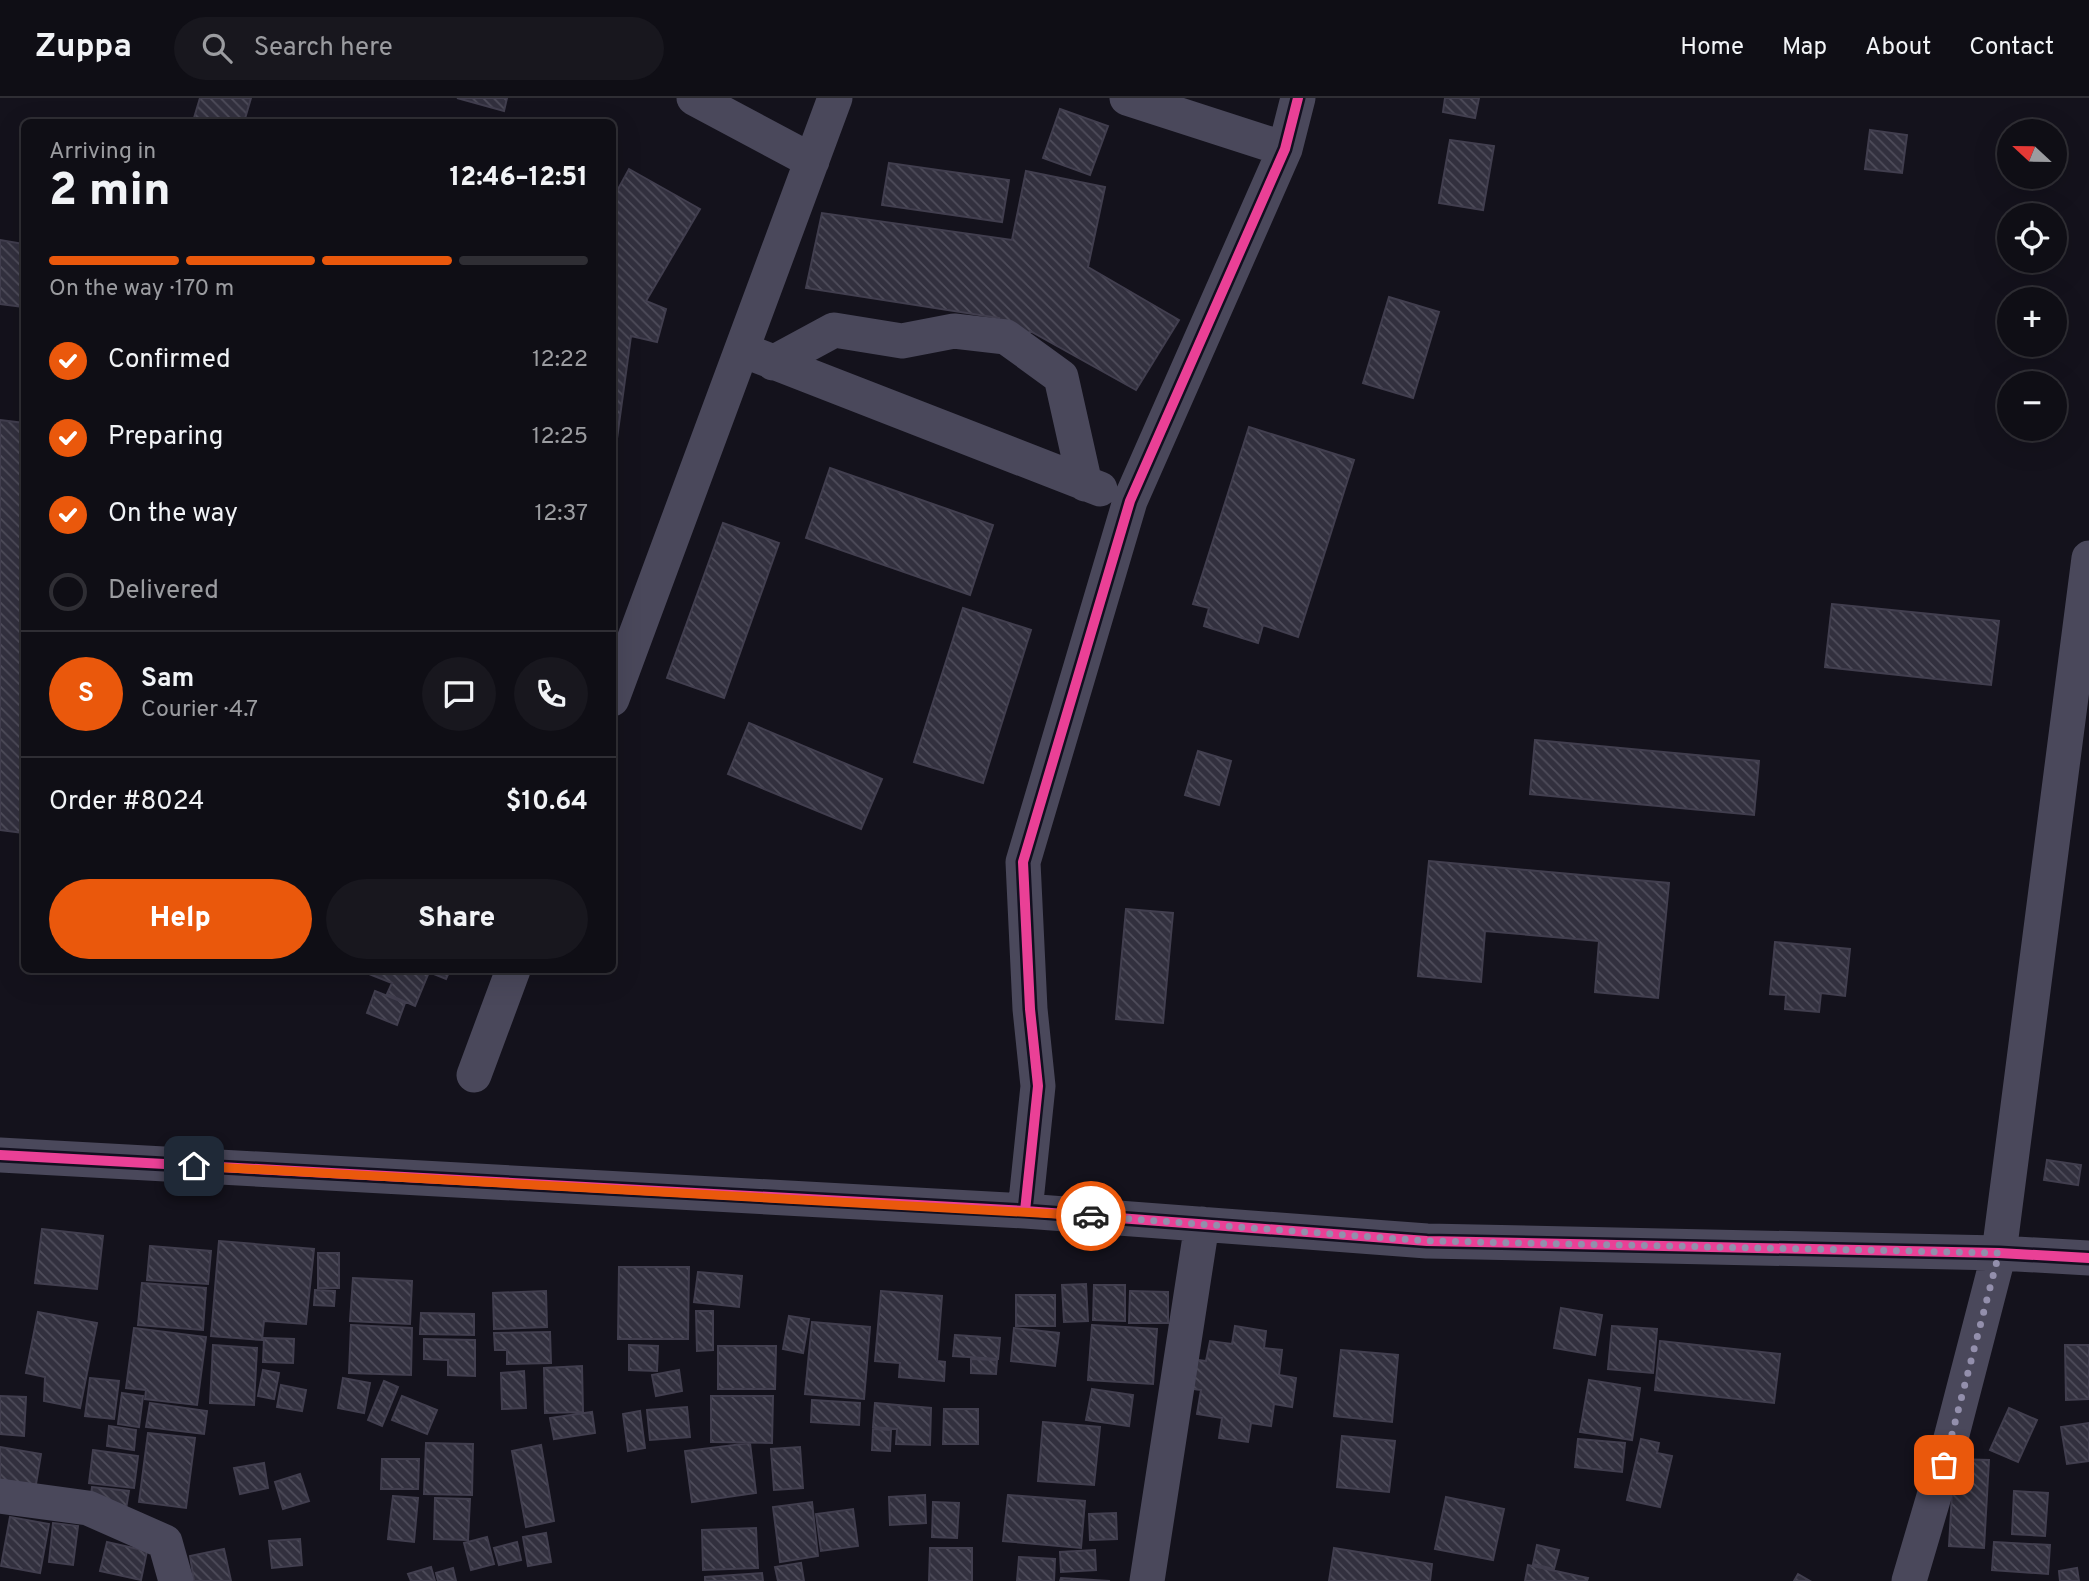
<!DOCTYPE html>
<html lang="en">
<head>
<meta charset="utf-8">
<style>
	body { margin:0; font-family:Overpass,sans-serif; background:#18171e; color:#f1f3f6; height:100vh; display:flex; flex-direction:column; font-size:26px; white-space:nowrap }
	* { box-sizing:border-box; margin:0 }
	p { font-size:23px; color:#9b9ca0 }
	.icon { flex:none; width:38px; height:38px; fill:none; stroke:currentColor; stroke-width:2; stroke-linecap:round; stroke-linejoin:round }
	.map { position:relative; flex:1; overflow:hidden }
	.side { position:absolute; left:21px; top:21px; width:595px; height:854px; display:flex; flex-direction:column; background:#0f0e15; border-radius:10px; box-shadow:0 7px 28px #0002,0 0 0 2px #2f2e34 }
	.side>* { flex:none }
	.needle { width:46px; rotate:292deg }
	.controls { position:absolute; left:1997px; top:21px; display:grid; gap:14px }
	.controls a { display:grid; place-items:center; width:70px; height:70px; border-radius:50%; background:#0f0e15; box-shadow:0 7px 28px #0002,0 0 0 2px #2f2e34; font-size:35px }
	.pin { position:absolute; display:grid; place-items:center; width:60px; height:60px; color:#fff; margin:-30px; border-radius:14px; box-shadow:0 4px 10px #0006 }
	.courier { position:absolute; display:grid; place-items:center; width:70px; height:70px; margin:-35px; border:5px solid #ea580c; border-radius:50%; background:#fff; color:#222; box-shadow:0 2px 9px #0007 }
	.summary em { font-style:normal; font-weight:800 }
	.summary div { display:flex; flex-direction:column-reverse }
	.summary { display:flex; align-items:center; justify-content:space-between; height:119px; padding:0 28px }
	h1 { font-size:46px; font-weight:800; line-height:52px }
	.bar { display:grid; grid-template-columns:repeat(4,1fr); gap:10px 7px; align-content:center; height:84px; padding:0 28px }
	.bar i { height:9px; border-radius:5px; background:#2f2e34 }
	.bar .on { background:#ea580c }
	.bar p { grid-column:span 4 }
	.line { display:flex; align-items:center; gap:18px; padding:0 28px; border-top:2px solid #2f2e34 }
	.line div { flex:1 }
	.round { display:grid; place-items:center; flex:none; width:74px; height:74px; border-radius:37px; background:#18171e }
	ol { padding:0 28px; list-style:none }
	li { display:flex; align-items:center; gap:21px; height:77px }
	li p { margin-inline-start:auto }
	li .icon { padding:7px; border-radius:50%; background:#ea580c; color:#fff; stroke-width:4 }
	li:last-child { color:#9b9ca0 }
	li i { width:38px; height:38px; border:4px solid #2f2e34; border-radius:50% }
	.action { display:flex; gap:14px; margin-top:auto; padding:14px 28px }
	.action a { flex:1; height:80px; border-radius:42px; background:#ea580c; color:#fff; font-size:28px; font-weight:800; line-height:80px; text-align:center }
	.action a+a { background:#18171e; color:#f1f3f6 }
	header { display:flex; align-items:center; gap:42px; box-sizing:border-box; height:98px; padding:0 35px; background:#0f0e15; border-bottom:2px solid #2f2e34 }
	header strong { font-size:33px }
	nav { display:flex; gap:38px; margin-inline-start:auto; font-size:24px }
	.search { width:490px; height:63px; background:#18171e; display:flex; align-items:center; gap:18px; box-sizing:border-box; padding:0 24px; border-radius:38px; color:#9b9ca0; font-size:26px }
	.map>svg:first-child { display:block }
</style>
</head>
<body>
<header>
<strong>Zuppa</strong>
<div class="search"><svg class="icon" aria-label="search" viewBox="0 0 24 24"><circle cx="10" cy="10" r="6"/><path d="M15 15l6 6"/></svg>Search here</div>
<nav><a>Home</a><a>Map</a><a>About</a><a>Contact</a></nav>
</header>
<div class="map">
<svg width="2089" height="1483" viewBox="0 0 2089 1483">
	<defs>
		<pattern id="building-back-hatch" width="6" height="6" patternUnits="userSpaceOnUse" patternTransform="scale(1.75)"><rect width="6" height="6" fill="#32303e"/><path d="M-1 5l2 2M0 0l6 6M5-1l2 2" fill="none" stroke="#4f4d5b"/></pattern>
	</defs>
	<rect width="100%" height="100%" fill="#14121c"/>
	<path fill="url(#building-back-hatch)" stroke="#413e4e" stroke-width="2" d="M200,0h51l-7,24h-35l-15,-4z
		M457,0h50l-3,13z
		M1445,0h34l-4,20 -32,-6z
		M1060,11l48,17 -18,49 -47,-17z
		M1870,32l37,5 -5,38 -37,-4z
		M1450,42l44,6 -11,64 -44,-7z
		M889,65l120,17 -7,42 -120,-17z
		M629,71l71,40 -54,92 20,8 -9,33 -26,-6 -19,139v-275z
		M1026,73l79,16 -17,80 91,53 -43,70 -106,-59 -11,24 -30,-13 10,-24 -193,-30 16,-75 190,27z
		M0,142l24,4v63l-24,-3z
		M1389,199l50,15 -26,86 -50,-15z
		M0,322l24,3v410l-24,-3z
		M1249,329l105,33 -56,177 -35,-12 -5,18 -54,-17 5,-18 -16,-4z
		M830,370l163,57 -23,70 -164,-57z
		M723,425l56,20 -55,155 -57,-20z
		M1832,506l167,17 -8,64 -166,-18z
		M963,510l68,22 -48,153 -69,-21z
		M749,625l133,56 -21,50 -133,-55z
		M1535,642l224,21 -5,54 -224,-21z
		M1198,653l33,10 -12,44 -34,-10z
		M1429,763l240,22 -11,115 -63,-6 4,-51 -114,-10 -4,51 -63,-6z
		M1126,811l47,4 -10,110 -47,-4z
		M1775,844l75,7 -5,47 -24,-3 -2,19 -34,-3 1,-14 -16,-1z
		M359,872h91l-4,9 -17,-7 -14,34 -28,-12 5,-11z
		M375,893l30,12 -8,22 -30,-12z
		M2047,1062l34,5 -3,20 -34,-5z
		M42,1131l61,7 -6,53 -62,-6z
		M219,1143l95,8 -8,75 -42,-3 -2,19 -51,-4z
		M150,1148l61,5 -3,33 -61,-4z
		M318,1155h21v35h-21z
		M619,1169h70l-1,72h-70z
		M698,1174l44,4 -3,31 -45,-5z
		M353,1180l59,3 -2,43 -60,-3z
		M142,1185l64,5 -3,42 -65,-5z
		M1086,1186l2,37 -24,1 -2,-37z
		M1094,1187h31v36l-32,-1z
		M315,1192l20,1 -1,15 -20,-1z
		M546,1193l1,36 -53,2 -1,-36z
		M881,1193l61,5 -5,65 8,1 -1,19 -45,-4 1,-14 -25,-2z
		M1130,1193l38,1v31h-39z
		M1016,1197h39v31h-39z
		M1561,1210l41,7 -7,40 -41,-7z
		M696,1213h17v39l-16,1z
		M38,1214l59,11 -17,85 -36,-7 1,-24 -19,-4z
		M421,1215l53,1v21l-54,-1z
		M789,1218l20,3 -6,34 -20,-4z
		M812,1224l58,5 -6,72 -59,-5z
		M351,1227l61,3 -1,47 -62,-2z
		M1092,1227l65,4 -4,55 -65,-4z
		M1235,1228l31,5 -2,17 18,2 -3,25 17,3 -4,29 -18,-3 -3,22 -20,-3 -3,19 -29,-4 3,-20 -25,-4 4,-24 -16,-2 5,-29 16,2 4,-20 22,3z
		M1612,1228l45,3 -4,44 -45,-4z
		M134,1230l72,9 -9,68 -52,-6 1,-9 -20,-2z
		M1014,1230l45,5 -4,33 -44,-5z
		M550,1234l1,31 -44,1v-14h-12l-1,-17z
		M955,1237l45,3 -2,21 -45,-3z
		M264,1240l30,1 -1,24 -30,-1z
		M424,1241l51,1v36l-27,-1v-15l-24,-1z
		M1660,1243l120,13 -6,49 -119,-13z
		M213,1247l44,3 -3,57 -44,-2z
		M629,1247l29,1 -1,25 -28,-1z
		M2065,1247h24v54l-23,1z
		M718,1248h58l-1,43h-57z
		M1341,1252l57,5 -6,67 -58,-6z
		M971,1261l26,1 -1,14 -25,-1z
		M582,1268l1,46 -38,1 -1,-45z
		M263,1272l16,3 -5,26 -16,-3z
		M679,1272l3,21 -26,5 -4,-21z
		M524,1273l2,37 -24,1 -1,-36z
		M90,1280l29,3 -5,38 -29,-3z
		M343,1280l27,5 -6,30 -26,-5z
		M1589,1282l51,8 -8,52 -52,-8z
		M384,1283l14,6 -16,39 -14,-6z
		M281,1287l25,5 -4,21 -25,-4z
		M1092,1291l41,6 -4,31 -43,-6z
		M122,1295l21,3 -4,31 -21,-3z
		M0,1298l26,1 -2,39 -24,-2z
		M402,1298l35,14 -10,24 -35,-14z
		M711,1298h62l-1,47 -61,-1z
		M812,1302l48,3 -1,22 -48,-3z
		M150,1305l57,8 -3,23 -58,-7z
		M875,1305l56,5 -1,37 -34,-1 1,-15 -24,-2z
		M687,1309l3,30 -40,3 -3,-30z
		M2009,1310l28,12 -19,42 -28,-12z
		M944,1311h34v35h-35z
		M640,1313l5,37 -17,3 -5,-37z
		M592,1314l3,21 -41,6 -4,-21z
		M1043,1324l57,5 -6,58 -56,-4z
		M2089,1325v38l-22,3 -6,-37z
		M109,1328l27,4 -2,20 -27,-4z
		M873,1331l18,1 -1,21 -18,-1z
		M148,1335l47,5 -9,70 -47,-6z
		M1342,1338l53,5 -6,51 -52,-5z
		M1578,1341l47,4 -3,29 -47,-5z
		M1641,1341l18,4 -2,10 15,3 -12,51 -33,-7z
		M426,1345l47,1 -1,51 -48,-1z
		M750,1345l6,50 -64,9 -7,-51z
		M541,1347l13,76 -28,6 -14,-76z
		M0,1349l41,7 -7,42 -34,-5z
		M800,1349l3,41 -29,2 -3,-41z
		M93,1352l45,6 -4,32 -45,-5z
		M382,1361h37l-1,30h-37z
		M1954,1361l35,1 -5,88 -35,-2z
		M264,1365l4,25 -28,6 -6,-26z
		M300,1376l9,27 -26,8 -8,-27z
		M92,1389l37,4 -3,18 -36,-4z
		M2014,1393l34,2 -3,43 -33,-2z
		M925,1397l1,28 -36,2 -1,-28z
		M1008,1397l77,6 -4,47 -78,-7z
		M393,1398l25,2 -4,44 -26,-3z
		M1446,1399l58,12 -11,51 -58,-11z
		M435,1400l35,1 -2,41 -34,-1z
		M812,1404l6,54 -38,6 -7,-55z
		M933,1404l26,1 -2,35 -25,-1z
		M853,1411l5,37 -37,5 -5,-37z
		M1116,1415l1,26 -27,1 -1,-26z
		M10,1419l39,7 -9,49 -39,-7z
		M53,1425l25,3 -5,39 -24,-3z
		M756,1430l2,40 -55,2 -1,-40z
		M546,1435l5,29 -23,4 -5,-29z
		M487,1439l7,27 -23,6 -7,-27z
		M300,1441l2,26 -30,3 -3,-27z
		M107,1444l40,9 -6,29 -41,-9z
		M517,1444l4,18 -22,5 -5,-17z
		M1994,1444l56,3 -2,29 -56,-4z
		M1537,1447l22,5 -5,19 -21,-5z
		M930,1450h42v33h-43z
		M1334,1450l98,16 -2,17h-101z
		M224,1451l7,32h-37l-4,-25z
		M1095,1452l1,20 -35,2 -1,-20z
		M1019,1459l36,2 -1,22h-37z
		M801,1465l3,18h-26l-3,-14z
		M1528,1467l60,13 -1,3h-62z
		M431,1469l4,14h-24l-3,-7z
		M453,1470l3,13h-18l-2,-8z
		M2077,1470l2,13h-19l-1,-10z
		M762,1475l1,8h-58v-4z
		M1798,1476l12,7h-16z
		M1061,1480l49,3h-50z"/>
	<g fill="none" stroke-linecap="round" stroke-linejoin="round">
		<path stroke="#4a485b" stroke-width="35" d="M694,0l118,63
			M1127,0l158,51
			M758,258l342,133
			M773,265l61,-33 68,11 52,-10 52,6 55,40 24,107
			M612,601l223,-601
			M474,977l39,-105
			M0,1057l1025,56 402,30 572,12 90,5
			M1025,1113l13,-125 -8,-77 -7,-147 107,-361 155,-352 13,-51
			M0,1398l88,12 77,34 11,39
			M1147,1483l55,-357
			M1909,1483l41,-139 49,-189 90,-695"/>
		<defs>
			<path id="cycleway" d="M0,1057l1025,56 402,30 572,12 90,5
				M1025,1113l13,-125 -8,-77 -7,-147 107,-361 155,-352 13,-51"/>
		</defs>
		<use href="#cycleway" stroke="#120f1f" stroke-width="15"/>
		<use href="#cycleway" stroke="#ea4096" stroke-width="10"/>
	</g>
	<g fill="none" stroke-linecap="round" stroke-linejoin="round">
		<path stroke="#938fac" stroke-width="7" stroke-dasharray="0 12.6" d="M1091,1118l336,25 572,12 -55,212"/>
		<path stroke="#ea580c" stroke-width="9" d="M194,1068l897,50"/>
	</g>
</svg>
<div class="controls">
<a><svg class="needle" viewBox="-14 -14 28 28"><path d="M0-13l5 13h-10z" fill="#e53935"/><path d="M0 13l5-13h-10z" fill="#9b9ca0"/></svg></a>
<a><svg class="icon" aria-label="locate" viewBox="0 0 24 24"><circle cx="12" cy="12" r="6"/><path d="M12 2v4M12 18v4M2 12h4M18 12h4"/></svg></a>
<a>+</a>
<a>−</a>
</div>
<div class="pin" style="left:1944px;top:1367px;background:#ea580c"><svg class="icon" aria-label="bag" viewBox="0 0 24 24"><path d="M5 8h14l-1 12H6zM9 8a3 3 0 0 1 6 0"/></svg></div>
<div class="pin" style="left:194px;top:1068px;background:#1f2937"><svg class="icon" aria-label="home" viewBox="0 0 24 24"><path d="M3 11l9-7 9 7M6 9v11h12V9"/></svg></div>
<div class="courier" style="left:1091px;top:1118px"><svg class="icon" aria-label="car" viewBox="0 0 24 24"><path d="M5 17H2v-5l4-1 3-4h7l3 4 3 1v5h-3M9 17h6M6 11h13"/><circle cx="7" cy="17" r="2"/><circle cx="17" cy="17" r="2"/></svg></div>
<section class="side">
<div class="summary"><div><h1>2 min</h1><p>Arriving in</p></div><em>12:46–12:51</em></div>
<div class="bar"><i class="on"></i><i class="on"></i><i class="on"></i><i></i><p>On the way · 170 m</p></div>
<ol>
<li><svg class="icon" aria-label="check" viewBox="0 0 24 24"><path d="M5 12l5 5 9-10"/></svg>Confirmed<p>12:22</p></li>
<li><svg class="icon" aria-label="check" viewBox="0 0 24 24"><path d="M5 12l5 5 9-10"/></svg>Preparing<p>12:25</p></li>
<li><svg class="icon" aria-label="check" viewBox="0 0 24 24"><path d="M5 12l5 5 9-10"/></svg>On the way<p>12:37</p></li>
<li><i></i>Delivered</li>
</ol>
<div class="line" style="height:126px"><b class="round" style="background:#ea580c;color:#fff">S</b><div><b>Sam</b><p>Courier · 4.7</p></div><a class="round"><svg class="icon" aria-label="chat" viewBox="0 0 24 24"><path d="M4 5h16v11H9l-5 4z"/></svg></a><a class="round"><svg class="icon" aria-label="phone" viewBox="0 0 24 24"><path d="M5 4h4l2 5-3 2q2 4 5 5l2-3 5 2v4C11 20 4 13 5 4z"/></svg></a></div>
<div class="line" style="height:91px"><div>Order #8024</div><b>$10.64</b></div>
<div class="action"><a>Help</a><a>Share</a></div>
</section>
</div>
</body>
</html>
